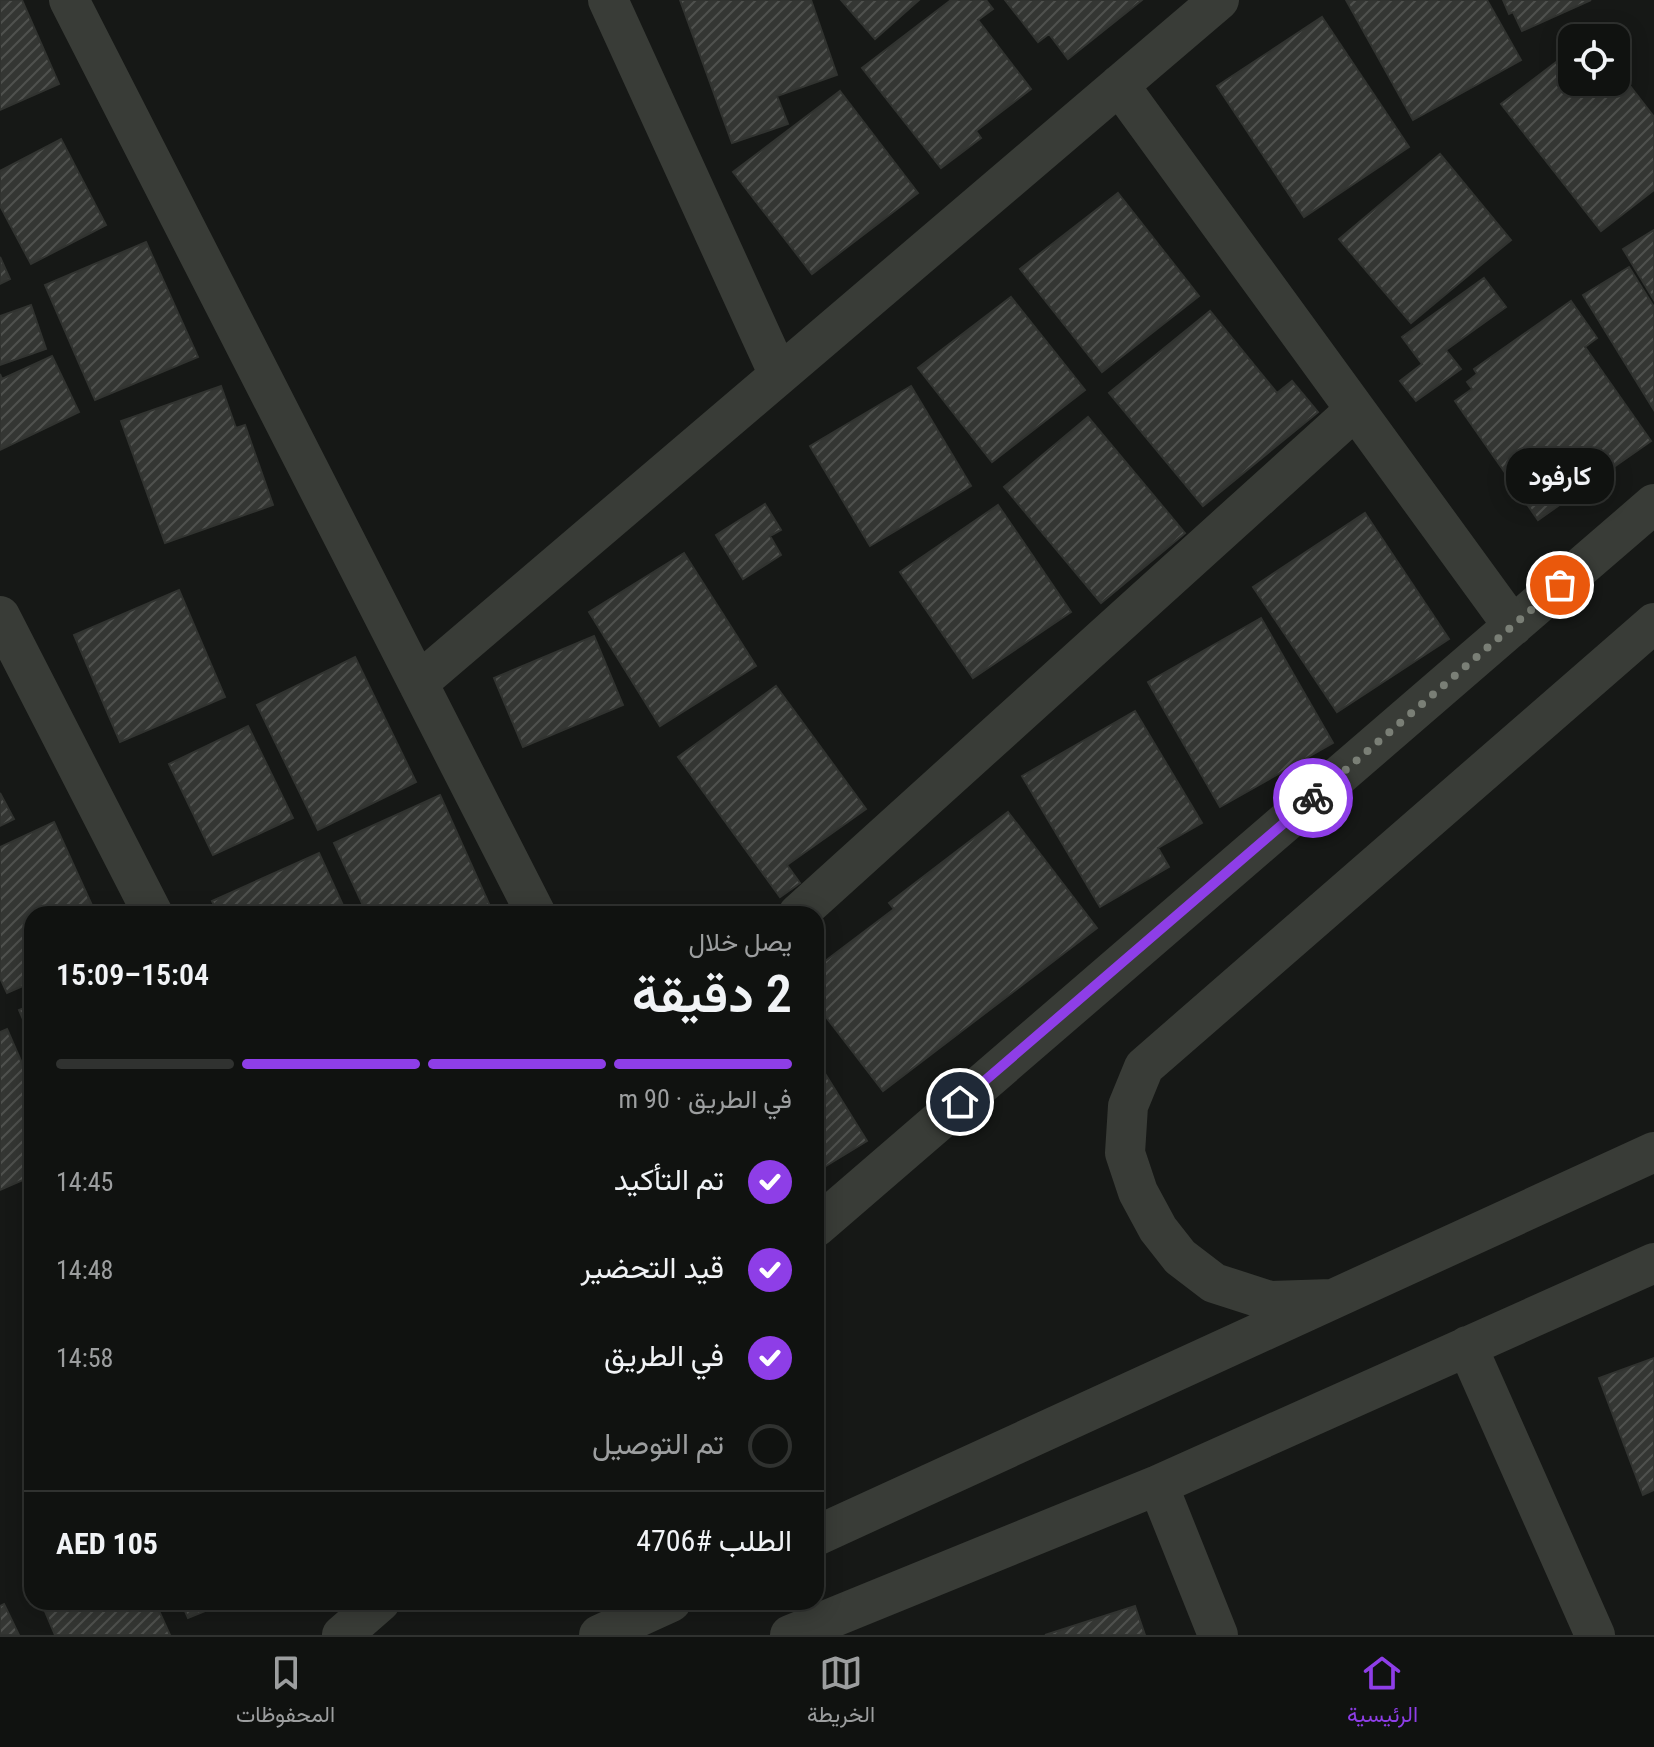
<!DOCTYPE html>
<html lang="ar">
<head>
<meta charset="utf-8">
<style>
	body { margin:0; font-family:"Roboto Condensed",Vazirmatn,sans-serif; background:#1e201e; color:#f1f3f6; direction:rtl; height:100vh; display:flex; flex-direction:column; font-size:30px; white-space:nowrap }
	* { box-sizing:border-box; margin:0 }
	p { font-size:26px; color:#9c9e9f }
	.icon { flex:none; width:44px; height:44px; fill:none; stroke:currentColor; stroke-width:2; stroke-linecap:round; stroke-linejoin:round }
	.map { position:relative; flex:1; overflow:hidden; direction:ltr }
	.side { position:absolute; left:24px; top:906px; width:800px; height:704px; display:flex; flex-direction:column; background:#101210; border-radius:24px; box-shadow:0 4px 20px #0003,0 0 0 2px #303230; direction:rtl }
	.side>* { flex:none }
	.buttons { position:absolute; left:1558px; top:24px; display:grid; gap:16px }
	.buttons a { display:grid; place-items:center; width:72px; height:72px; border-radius:16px; background:#101210; box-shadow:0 4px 20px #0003,0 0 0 2px #303230; font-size:40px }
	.pin { position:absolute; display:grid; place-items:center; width:68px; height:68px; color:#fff; margin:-34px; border:4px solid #fff; border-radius:50%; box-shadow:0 2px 8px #0007 }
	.courier { position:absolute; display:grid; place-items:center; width:80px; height:80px; margin:-40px; border:6px solid #8e3ee7; border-radius:50%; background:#fff; color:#222; box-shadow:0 2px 10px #0007 }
	.bubble { position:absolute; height:56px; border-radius:24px; background:#101210; box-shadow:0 4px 20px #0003,0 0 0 2px #303230; font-size:26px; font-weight:600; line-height:56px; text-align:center; direction:rtl }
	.headline em { font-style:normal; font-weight:600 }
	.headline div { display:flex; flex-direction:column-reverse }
	.headline { display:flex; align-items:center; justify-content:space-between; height:136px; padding:0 32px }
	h1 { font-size:52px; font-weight:600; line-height:60px }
	.bar { display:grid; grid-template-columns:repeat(4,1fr); gap:12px 8px; align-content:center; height:96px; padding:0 32px }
	.bar i { height:10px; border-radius:6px; background:#303230 }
	.bar .selected { background:#8e3ee7 }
	.bar p { grid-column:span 4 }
	.line { display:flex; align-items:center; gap:20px; padding:0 32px; border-top:2px solid #303230 }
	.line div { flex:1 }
	ol { padding:0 32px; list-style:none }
	li { display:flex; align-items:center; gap:24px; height:88px }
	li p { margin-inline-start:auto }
	li .icon { padding:8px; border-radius:50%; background:#8e3ee7; color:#fff; stroke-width:4 }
	li:last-child { color:#9c9e9f }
	li i { width:44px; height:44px; border:4px solid #303230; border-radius:50% }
	.menu { display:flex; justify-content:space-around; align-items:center; height:112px; border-top:2px solid #303230; background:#101210; font-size:22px; color:#9c9e9f }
	.menu a { display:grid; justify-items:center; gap:4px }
	.menu .selected { color:#8e3ee7 }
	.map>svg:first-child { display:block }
</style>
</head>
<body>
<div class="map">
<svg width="1654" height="1635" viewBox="0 0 1654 1635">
	<defs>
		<pattern id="building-hatch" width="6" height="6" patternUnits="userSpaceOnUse" patternTransform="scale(2)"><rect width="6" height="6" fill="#343633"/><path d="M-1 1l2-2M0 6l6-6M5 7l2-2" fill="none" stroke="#4f514e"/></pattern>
	</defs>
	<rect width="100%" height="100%" fill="#161816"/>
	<path fill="url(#building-hatch)" stroke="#313330" stroke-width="2" d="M0,0h22l37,84 -59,26z
		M680,0h131l26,75 -60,21 11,28 -56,19z
		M841,0h78l-44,39z
		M951,0h35l7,9 -15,11 53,69 -55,42 5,7 -40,30 -79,-100z
		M1005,0h137l-74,59 -19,-25 -11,8z
		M1346,0h141l34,60 -108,60z
		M1503,0h88l-69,31 -9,-19 -4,2z
		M1322,17l87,130 -105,70 -87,-131z
		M1572,50v32h44v-14l38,49v73l-53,41 -100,-127z
		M840,91l78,102 -106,81 -79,-102z
		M61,139l45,86 -75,39 -31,-58v-35z
		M1440,154l71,86 -100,83 -72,-84z
		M1118,193l81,103 -97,76 -82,-103z
		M1654,230v70l-31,-51z
		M146,242l52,115 -103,43 -50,-115z
		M0,257l10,22 -10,5z
		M1629,267l25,40v103l-71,-115z
		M1484,278l22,29 -60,43 15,19 -45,32 -16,-20 22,-17 -20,-27z
		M1011,297l74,93 -93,72 -74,-94z
		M1571,301l26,37 -12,9 66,94 -113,79 -83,-119 17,-12 -5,-7 10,-8 -3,-5z
		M31,305l15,44 -46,16v-49z
		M1210,311l67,82 15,-12 26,31 -115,94 -94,-113z
		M52,356l27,56 -79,38v-76l2,5z
		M221,386l15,42 9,-3 28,80 -108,38 -44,-122z
		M911,386l60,100 -101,60 -60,-100z
		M1088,417l97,116 -84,70 -97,-116z
		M765,504l16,26 -11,6 11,19 -38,24 -27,-44z
		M998,505l73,107 -98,66 -73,-106z
		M1365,513l84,126 -112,73 -84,-125z
		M684,553l72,113 -96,60 -71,-114z
		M179,590l46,107 -105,45 -46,-107z
		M1261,618l72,125 -113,64 -72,-125z
		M594,636l29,69 -100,42 -29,-69z
		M355,657l61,125 -98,48 -61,-125z
		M776,686l90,123 -79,56 13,18 -20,14 -102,-140z
		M1135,711l67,112 -44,25 11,19 -69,40 -78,-131z
		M248,726l45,92 -80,37 -44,-91z
		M0,793l14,26 -14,7z
		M440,795l50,111 -18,8h-105l-33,-71z
		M1008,812l89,116 -214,163 -67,-87v-36l78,-59 -5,-6z
		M54,822l42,92h-64v68l-25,11 -7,-15v-131z
		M319,853l28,61h-129l-6,-13z
		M32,1005v35l-13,-30z
		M7,1029l25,57v90l-32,14v-158z
		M816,1059l51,82 -51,31z
		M1654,1358v132l-11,5 -44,-117z
		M41,1602h114l15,33h-115z
		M181,1602h46l-39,16z
		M4,1604l15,31h-19v-29z
		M1135,1606l10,29h-100z"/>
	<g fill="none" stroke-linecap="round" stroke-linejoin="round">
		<path stroke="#393c37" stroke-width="40" d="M69,0l467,914
			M608,0l171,375
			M1119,85l394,541
			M0,616l153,298
			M418,683l801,-683
			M798,914l557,-504
			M816,1227l838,-723
			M1332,1299l-62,2 -56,-18 -34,-26 -22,-28 -20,-37 -13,-39 3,-47 16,-39 510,-444
			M1467,1346l128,289
			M1158,1485l60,150
			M816,1536l838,-384
			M342,1635l38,-33
			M599,1635l72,-33
			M790,1635l368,-150 496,-222"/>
	</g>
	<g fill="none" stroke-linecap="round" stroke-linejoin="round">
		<path stroke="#7a7f76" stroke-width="8" stroke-dasharray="0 14.4" d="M1313,798l247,-213"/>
		<path stroke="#8e3ee7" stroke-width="10" d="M960,1102l353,-304"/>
	</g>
</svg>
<div class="buttons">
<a><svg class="icon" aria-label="locate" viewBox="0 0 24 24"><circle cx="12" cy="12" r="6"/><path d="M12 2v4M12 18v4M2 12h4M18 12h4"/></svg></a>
</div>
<div class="pin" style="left:1560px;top:585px;background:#ea580c"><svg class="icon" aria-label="bag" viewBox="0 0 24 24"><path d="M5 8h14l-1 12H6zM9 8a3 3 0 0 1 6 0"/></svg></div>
<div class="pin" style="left:960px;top:1102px;background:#1f2937"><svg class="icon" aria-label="home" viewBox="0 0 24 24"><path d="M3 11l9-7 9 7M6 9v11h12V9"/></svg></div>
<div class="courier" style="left:1313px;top:798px"><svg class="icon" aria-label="bike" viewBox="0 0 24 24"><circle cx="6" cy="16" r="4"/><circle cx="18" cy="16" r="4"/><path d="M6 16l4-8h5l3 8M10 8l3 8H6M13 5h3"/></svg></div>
<div class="bubble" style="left:1506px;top:448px;width:108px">كارفود</div>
<section class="side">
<div class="headline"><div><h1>2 دقيقة</h1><p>يصل خلال</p></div><em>15:04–15:09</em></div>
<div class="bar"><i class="selected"></i><i class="selected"></i><i class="selected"></i><i></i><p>في الطريق · 90 m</p></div>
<ol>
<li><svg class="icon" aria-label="check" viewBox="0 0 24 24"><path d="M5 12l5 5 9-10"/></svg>تم التأكيد<p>14:45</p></li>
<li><svg class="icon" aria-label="check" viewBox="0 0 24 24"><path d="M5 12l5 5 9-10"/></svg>قيد التحضير<p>14:48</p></li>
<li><svg class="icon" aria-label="check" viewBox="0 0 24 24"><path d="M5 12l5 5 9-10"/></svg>في الطريق<p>14:58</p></li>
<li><i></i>تم التوصيل</li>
</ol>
<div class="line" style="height:104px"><div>الطلب #4706</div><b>AED 105</b></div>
</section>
</div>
<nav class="menu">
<a class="selected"><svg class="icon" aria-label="home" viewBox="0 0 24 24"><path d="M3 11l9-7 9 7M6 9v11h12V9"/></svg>الرئيسية</a>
<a><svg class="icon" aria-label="map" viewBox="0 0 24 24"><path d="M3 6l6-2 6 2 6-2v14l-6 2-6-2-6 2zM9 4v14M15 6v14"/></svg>الخريطة</a>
<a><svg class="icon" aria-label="saved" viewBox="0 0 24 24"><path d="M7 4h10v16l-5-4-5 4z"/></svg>المحفوظات</a>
</nav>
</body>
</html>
